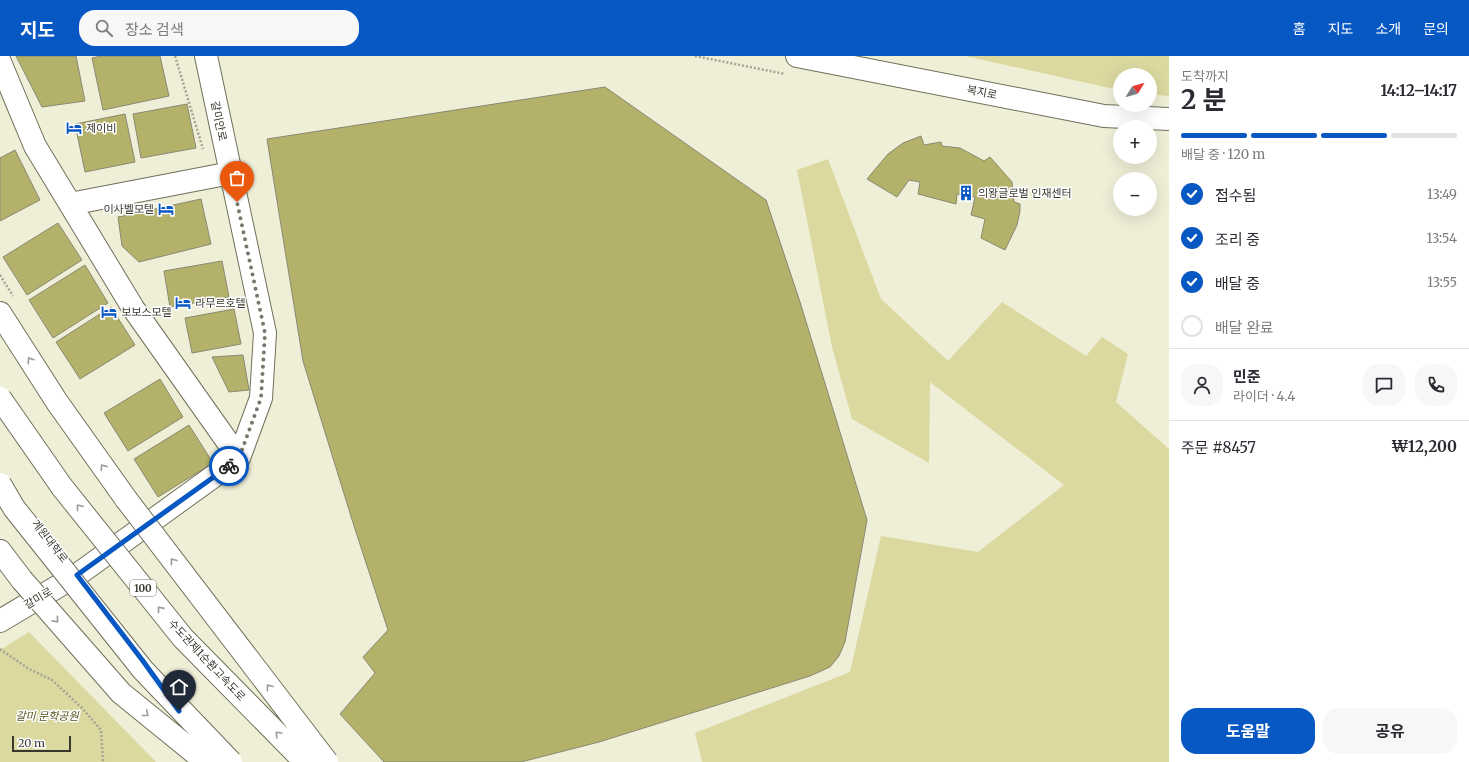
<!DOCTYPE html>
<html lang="ko">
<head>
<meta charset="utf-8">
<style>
	body { margin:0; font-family:Merriweather,"Noto Sans KR",serif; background:#f7f7f7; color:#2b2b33; height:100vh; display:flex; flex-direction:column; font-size:15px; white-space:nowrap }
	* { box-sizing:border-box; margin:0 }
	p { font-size:13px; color:#7c7c81 }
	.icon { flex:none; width:22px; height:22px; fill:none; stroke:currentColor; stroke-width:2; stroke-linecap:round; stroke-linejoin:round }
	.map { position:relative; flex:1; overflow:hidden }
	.panel { display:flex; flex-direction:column; background:#fff; width:300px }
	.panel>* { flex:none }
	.needle { width:26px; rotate:53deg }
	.controls { position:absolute; left:1113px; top:12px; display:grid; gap:8px }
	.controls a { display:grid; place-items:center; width:44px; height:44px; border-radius:50%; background:#fff; box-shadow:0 4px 16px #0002; font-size:20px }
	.scale { position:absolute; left:12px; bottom:10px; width:59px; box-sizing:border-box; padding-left:4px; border:2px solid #38382f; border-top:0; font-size:11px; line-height:14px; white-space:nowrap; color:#38382f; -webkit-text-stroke:3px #fff; paint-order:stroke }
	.pin { position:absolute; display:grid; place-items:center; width:34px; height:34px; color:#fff; margin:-41px -17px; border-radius:50% 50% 50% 0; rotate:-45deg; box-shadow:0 0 4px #0007 }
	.pin .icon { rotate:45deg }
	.courier { position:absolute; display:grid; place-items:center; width:40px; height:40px; margin:-20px; border:3px solid #0758c2; border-radius:50%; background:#fff; color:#222; box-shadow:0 1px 5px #0007 }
	.summary em { font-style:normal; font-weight:700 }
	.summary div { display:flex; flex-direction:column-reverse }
	.summary { display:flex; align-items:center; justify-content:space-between; height:68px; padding:0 12px }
	h1 { font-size:26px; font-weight:700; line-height:30px }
	.bar { display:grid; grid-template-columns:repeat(4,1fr); gap:6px 4px; align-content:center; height:48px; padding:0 12px }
	.bar i { height:5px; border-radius:3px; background:#e1e1e2 }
	.bar .selected { background:#0758c2 }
	.bar p { grid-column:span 4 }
	.line { display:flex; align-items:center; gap:10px; padding:0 12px; border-top:1px solid #e1e1e2 }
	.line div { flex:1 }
	.round { display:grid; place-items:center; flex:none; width:42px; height:42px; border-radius:16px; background:#f7f7f7 }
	ol { padding:0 12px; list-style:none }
	li { display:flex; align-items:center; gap:12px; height:44px }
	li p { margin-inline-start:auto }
	li .icon { padding:4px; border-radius:50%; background:#0758c2; color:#fff; stroke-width:4 }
	li:last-child { color:#7c7c81 }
	li i { width:22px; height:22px; border:2px solid #e1e1e2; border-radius:50% }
	.primary-button { display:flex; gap:8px; margin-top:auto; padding:8px 12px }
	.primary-button a { flex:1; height:46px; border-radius:16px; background:#0758c2; color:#fff; font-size:16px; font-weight:700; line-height:46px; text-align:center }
	.primary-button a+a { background:#f7f7f7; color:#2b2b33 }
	header { display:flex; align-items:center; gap:24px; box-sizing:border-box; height:56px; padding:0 20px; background:#0758c2; color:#fff }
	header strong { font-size:19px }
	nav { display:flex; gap:22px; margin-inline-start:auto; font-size:14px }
	.search { width:280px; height:36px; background:#f7f7f7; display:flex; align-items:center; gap:10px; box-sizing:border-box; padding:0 14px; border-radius:16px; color:#7c7c81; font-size:15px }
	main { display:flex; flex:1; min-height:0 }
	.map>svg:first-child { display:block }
</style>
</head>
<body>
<header>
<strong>지도</strong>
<div class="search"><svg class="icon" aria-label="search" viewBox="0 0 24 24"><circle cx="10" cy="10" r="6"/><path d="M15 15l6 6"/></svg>장소 검색</div>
<nav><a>홈</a><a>지도</a><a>소개</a><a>문의</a></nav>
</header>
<main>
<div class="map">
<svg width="1169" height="706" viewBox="0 0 1169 706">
	<rect width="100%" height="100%" fill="#efeed7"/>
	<path fill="#dbd9a0" d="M965,0h204v40l-19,-2v-19h-30v15l-15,-3z
		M828,103l53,140 67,62 54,-59 84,54 16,-19 26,17 -12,48 53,47v313h-467l-7,-29 155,-61 31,-136 97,16 86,-67 -134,-103 -1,81 -77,-44 -20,-72 -35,-177z
		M29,576l127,130h-156v-112z"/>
	<path fill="#b4b16a" stroke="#898973" d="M16,0h60l9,45 -43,6z
		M101,0h59l9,40 -66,14 -11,-52z
		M605,31l161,113 34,102 67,218 -22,122 -6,14 -9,11 -20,9 -211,66 -78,20h-137l-44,-48 35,-41 -12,-16 25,-27 -34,-104 -51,-165 -36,-222z
		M187,48l9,44 -55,10 -8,-44z
		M125,58l10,48 -50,10 -10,-48z
		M921,80l3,9 17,-3 1,4 18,2 24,13 6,-4 22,25 2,20 6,2v7l-3,14 -12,25 -24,-12 4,-19 -14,-4 4,-18 -18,-3 -1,10 -38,-10 2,-12 -11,-2 -12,17 -30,-18 21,-25 15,-11z
		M15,94l25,50 -40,21v-63z
		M201,143l10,45 -72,18 -17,-16 -4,-29z
		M58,167l24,37 -55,35 -24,-38z
		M222,205l7,36 -59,10 -6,-36z
		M85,209l23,38 -55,35 -24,-38z
		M111,251l24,38 -55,34 -24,-37z
		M234,253l7,35 -49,9 -7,-35z
		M243,299l6,35 -20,2 -17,-35z
		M160,323l23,38 -55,34 -24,-38z
		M189,369l24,38 -55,34 -24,-38z"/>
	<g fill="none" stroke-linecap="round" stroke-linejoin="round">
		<defs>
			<path id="minor" d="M797,0l307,60 65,3
				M0,6l35,84 98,162 106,150
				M70,148l161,-31
				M0,565l77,-46 162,-117 22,-60 4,-65 -59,-277"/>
			<path id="highway" d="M0,257l57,89 69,97
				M0,495l22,29"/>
		</defs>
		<use href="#minor" stroke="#70705b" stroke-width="24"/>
		<use href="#highway" stroke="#70705b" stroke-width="24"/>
		<path stroke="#a5a493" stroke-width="2.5" stroke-dasharray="2 2" stroke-linecap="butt" d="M175,0l28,93
			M695,0l90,18
			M0,219l13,21
			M0,593l29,20 23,11 30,28 19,22 2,32"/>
		<use href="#minor" stroke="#fff" stroke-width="22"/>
		<use href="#highway" stroke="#fff" stroke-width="22"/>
		<defs>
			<path id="highway-bridge" d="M0,342l62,89 121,151 122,124
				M0,428l14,24 129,162 88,92
				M126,443l201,263
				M22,524l99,113 85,69"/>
		</defs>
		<use href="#highway-bridge" stroke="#70705b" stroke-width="24" stroke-linecap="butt"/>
		<use href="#highway-bridge" stroke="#fff" stroke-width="22"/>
	</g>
	<defs><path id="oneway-chevron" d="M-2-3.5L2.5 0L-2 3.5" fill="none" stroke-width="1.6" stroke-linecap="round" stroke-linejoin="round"/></defs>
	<g stroke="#9c9c97">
		<use href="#oneway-chevron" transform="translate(30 304) rotate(-123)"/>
		<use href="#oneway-chevron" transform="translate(103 411) rotate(-125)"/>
		<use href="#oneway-chevron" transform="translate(79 451) rotate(-129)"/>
		<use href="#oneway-chevron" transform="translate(173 505) rotate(-127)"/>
		<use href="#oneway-chevron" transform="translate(160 553) rotate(-129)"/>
		<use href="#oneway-chevron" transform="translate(56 564) rotate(49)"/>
		<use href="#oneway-chevron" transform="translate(269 631) rotate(-127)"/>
		<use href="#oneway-chevron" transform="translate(146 658) rotate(39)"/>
		<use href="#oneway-chevron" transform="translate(278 678) rotate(-135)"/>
	</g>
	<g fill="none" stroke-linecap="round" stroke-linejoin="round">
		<path stroke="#78786a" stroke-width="4" stroke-dasharray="0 7.2" d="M229,410l10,-8 22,-60 4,-65 -28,-131"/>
		<path stroke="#0758c2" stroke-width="5" d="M179,655l-36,-50 -66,-86 152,-109"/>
	</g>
	<defs>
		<symbol id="hotel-bare" viewBox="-9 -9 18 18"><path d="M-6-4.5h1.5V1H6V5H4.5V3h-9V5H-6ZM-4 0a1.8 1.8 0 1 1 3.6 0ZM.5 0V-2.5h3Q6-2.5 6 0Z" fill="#0758c2" stroke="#fff" stroke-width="2.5" paint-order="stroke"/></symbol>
		<symbol id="building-bare" viewBox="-9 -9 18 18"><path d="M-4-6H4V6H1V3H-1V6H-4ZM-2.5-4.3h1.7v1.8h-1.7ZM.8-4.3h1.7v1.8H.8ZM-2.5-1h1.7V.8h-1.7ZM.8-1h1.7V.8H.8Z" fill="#0758c2" stroke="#fff" stroke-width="2.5" paint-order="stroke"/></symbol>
	</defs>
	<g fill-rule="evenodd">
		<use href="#hotel-bare" x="63" y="61" width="22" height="22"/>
		<use href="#building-bare" x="955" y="126" width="22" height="22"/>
		<use href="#hotel-bare" x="155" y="142" width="22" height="22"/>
		<use href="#hotel-bare" x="172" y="236" width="22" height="22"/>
		<use href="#hotel-bare" x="98" y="245" width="22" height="22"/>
	</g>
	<g text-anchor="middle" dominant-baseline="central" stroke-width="3" stroke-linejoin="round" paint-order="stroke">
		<rect fill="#fff" stroke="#74746d" stroke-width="1" x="130" y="524" width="26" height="16" rx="3"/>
		<g font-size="10" font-weight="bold" fill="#38382f">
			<text x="143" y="532">100</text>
		</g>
		<g font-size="11" fill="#38382f" stroke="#fff">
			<text transform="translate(982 36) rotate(11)">복지로</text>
			<text transform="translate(219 65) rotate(78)">갈미안로</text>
			<text transform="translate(50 485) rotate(52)">계원대학로</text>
			<text transform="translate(38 542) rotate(-31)">갈미로</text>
			<text transform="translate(207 604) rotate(47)">수도권제1순환고속도로</text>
		</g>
		<g font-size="11" fill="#38382f" stroke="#fff" text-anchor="start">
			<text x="86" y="72">제이비</text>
			<text x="978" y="137">의왕글로벌 인재센터</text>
			<text x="154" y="153" text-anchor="end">이사벨모텔</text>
			<text x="195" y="247">라무르호텔</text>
			<text x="121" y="256">보보스모텔</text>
		</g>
		<g font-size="11" font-style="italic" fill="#54511b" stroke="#fff">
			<text x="47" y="660">갈미 문학공원</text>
		</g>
	</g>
</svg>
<div class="controls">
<a><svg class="needle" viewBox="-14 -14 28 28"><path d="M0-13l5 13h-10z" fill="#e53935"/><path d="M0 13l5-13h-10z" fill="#7c7c81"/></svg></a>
<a>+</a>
<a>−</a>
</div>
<div class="scale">20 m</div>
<div class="pin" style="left:237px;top:146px;background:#ea580c"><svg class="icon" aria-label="bag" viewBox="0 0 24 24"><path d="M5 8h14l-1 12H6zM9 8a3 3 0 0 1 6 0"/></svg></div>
<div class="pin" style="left:179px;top:655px;background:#1f2937"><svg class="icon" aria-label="home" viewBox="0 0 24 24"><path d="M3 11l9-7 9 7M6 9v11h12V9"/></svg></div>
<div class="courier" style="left:229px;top:410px"><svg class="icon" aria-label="bike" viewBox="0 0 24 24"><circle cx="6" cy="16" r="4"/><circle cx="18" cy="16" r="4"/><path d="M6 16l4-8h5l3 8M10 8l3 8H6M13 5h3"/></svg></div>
</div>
<section class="panel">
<div class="summary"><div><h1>2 분</h1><p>도착까지</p></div><em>14:12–14:17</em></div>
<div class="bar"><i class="selected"></i><i class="selected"></i><i class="selected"></i><i></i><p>배달 중 · 120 m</p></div>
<ol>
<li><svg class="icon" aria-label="check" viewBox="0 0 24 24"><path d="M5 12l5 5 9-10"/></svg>접수됨<p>13:49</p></li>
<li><svg class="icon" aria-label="check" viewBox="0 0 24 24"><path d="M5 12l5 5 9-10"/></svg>조리 중<p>13:54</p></li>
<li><svg class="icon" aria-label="check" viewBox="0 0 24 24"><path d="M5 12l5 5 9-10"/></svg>배달 중<p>13:55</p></li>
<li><i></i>배달 완료</li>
</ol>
<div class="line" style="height:72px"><a class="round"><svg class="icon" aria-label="person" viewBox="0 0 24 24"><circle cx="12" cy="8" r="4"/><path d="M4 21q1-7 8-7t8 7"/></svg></a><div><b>민준</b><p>라이더 · 4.4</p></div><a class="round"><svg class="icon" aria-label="chat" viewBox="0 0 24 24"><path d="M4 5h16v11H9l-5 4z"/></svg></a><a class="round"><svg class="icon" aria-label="phone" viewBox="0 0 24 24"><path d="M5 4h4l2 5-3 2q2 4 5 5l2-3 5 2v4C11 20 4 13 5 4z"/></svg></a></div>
<div class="line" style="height:52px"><div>주문 #8457</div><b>₩12,200</b></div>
<div class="primary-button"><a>도움말</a><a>공유</a></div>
</section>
</main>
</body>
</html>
